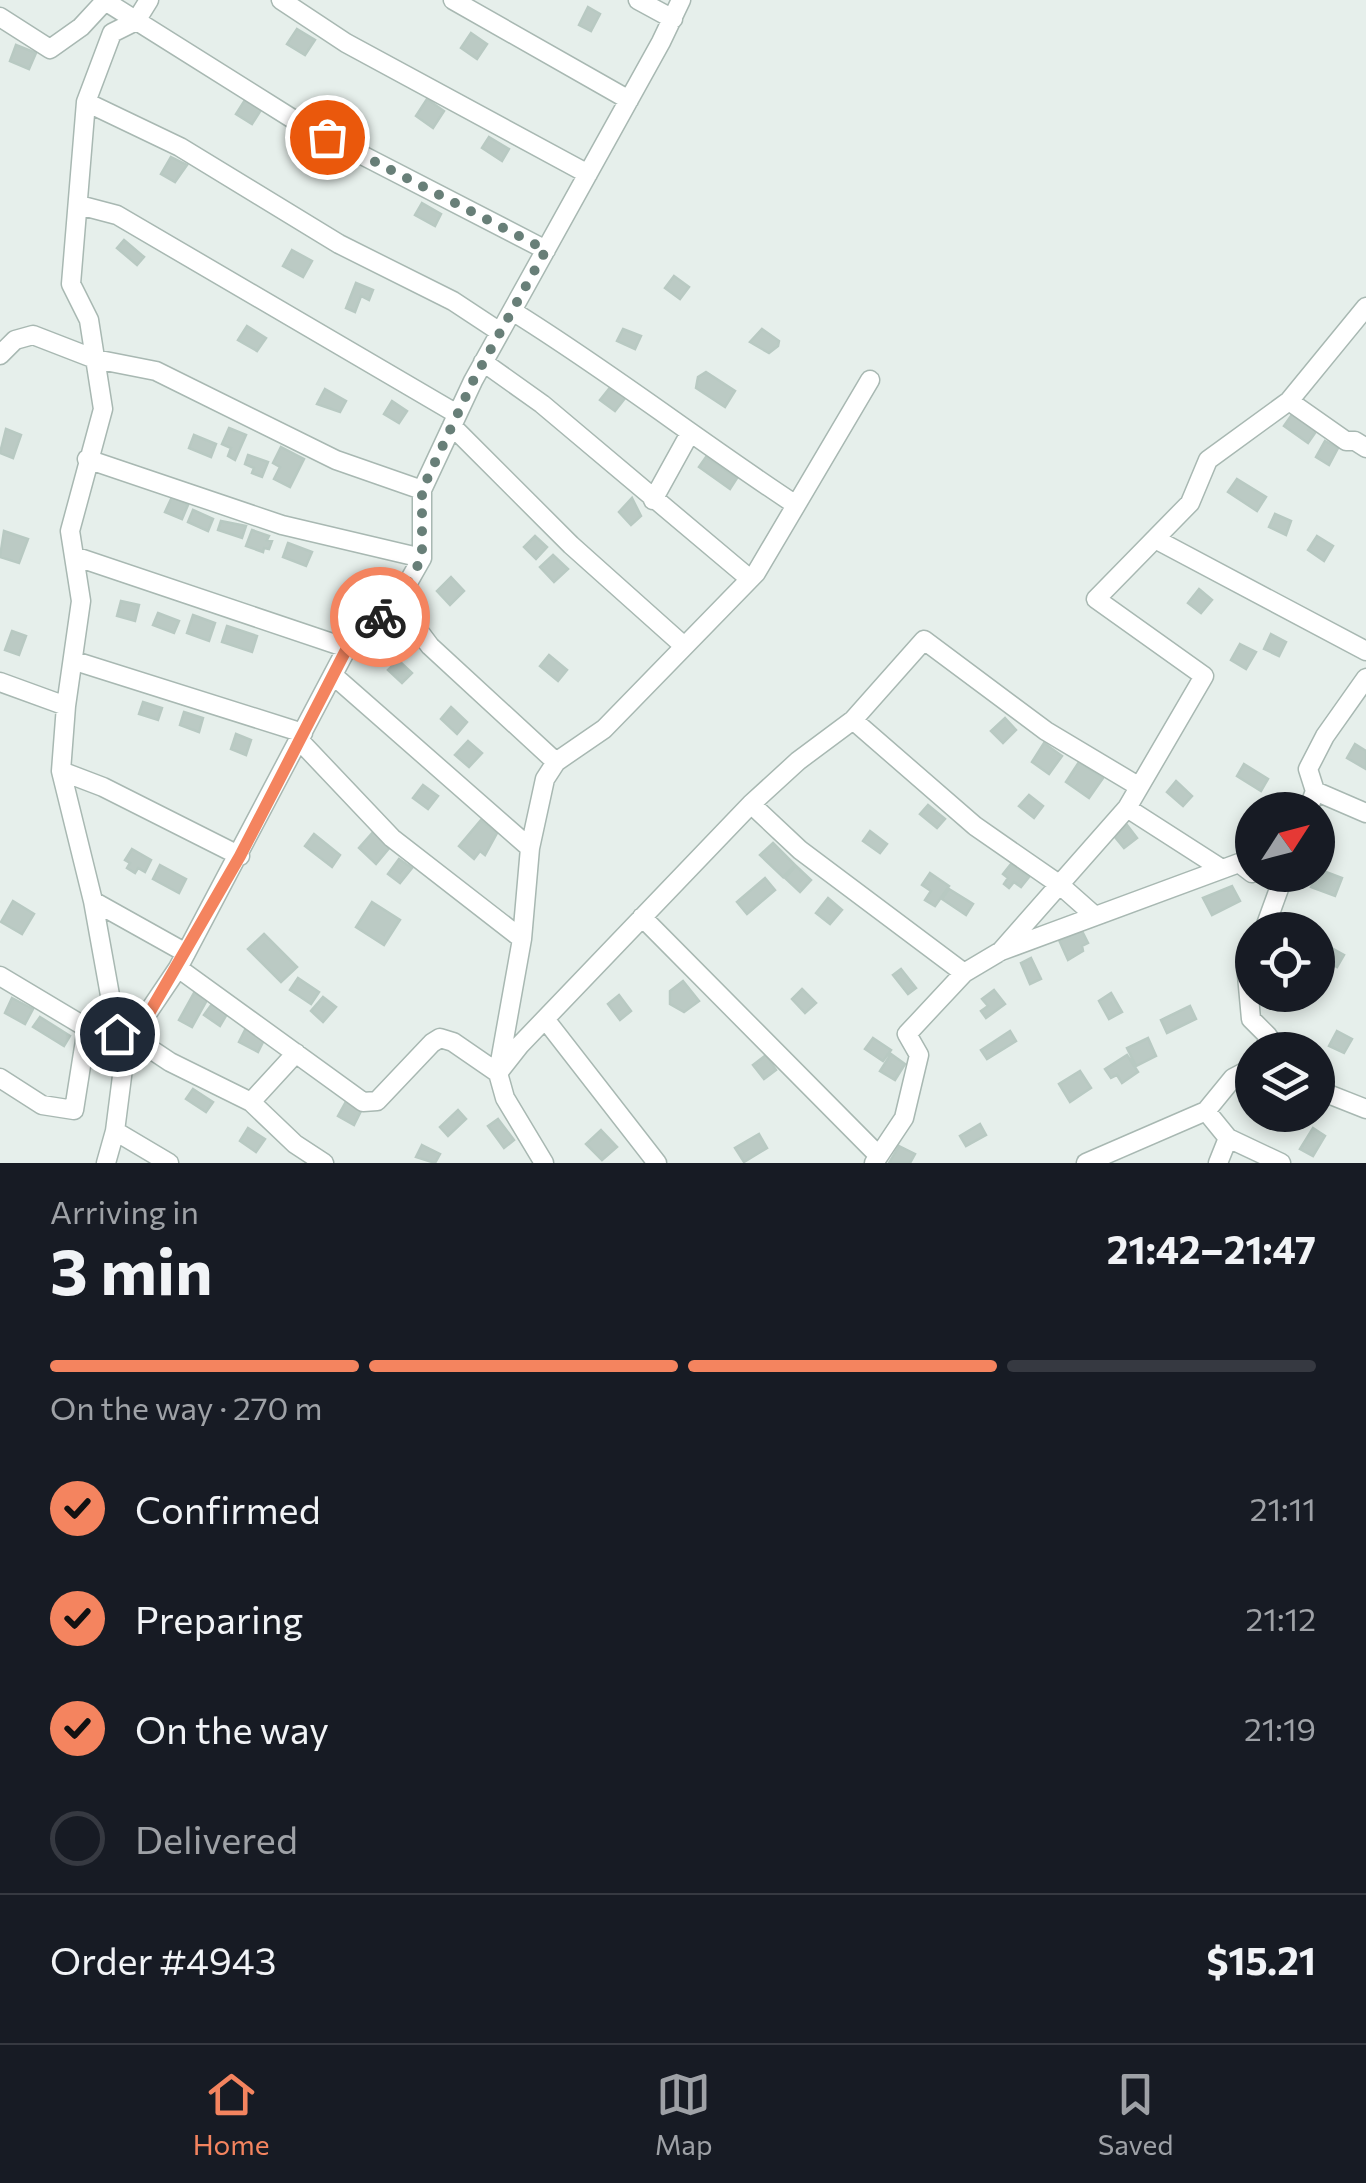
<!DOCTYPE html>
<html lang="en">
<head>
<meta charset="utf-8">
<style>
	body { margin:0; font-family:Commissioner,sans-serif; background:#242831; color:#f1f3f6; height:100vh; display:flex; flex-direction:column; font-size:38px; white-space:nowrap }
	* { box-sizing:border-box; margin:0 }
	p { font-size:32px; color:#9ea1a6 }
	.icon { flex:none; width:55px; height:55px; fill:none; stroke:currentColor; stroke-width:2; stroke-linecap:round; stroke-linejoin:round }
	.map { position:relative; height:1163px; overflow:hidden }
	.panel { display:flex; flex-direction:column; background:#171b24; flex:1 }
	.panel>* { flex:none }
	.needle { width:65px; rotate:54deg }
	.buttons { position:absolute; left:1235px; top:792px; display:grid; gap:20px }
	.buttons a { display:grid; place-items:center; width:100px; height:100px; border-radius:50%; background:#171b24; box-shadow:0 5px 15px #0003; font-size:50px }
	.pin { position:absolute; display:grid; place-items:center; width:85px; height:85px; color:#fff; margin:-42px; border:5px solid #fff; border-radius:50%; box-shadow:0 2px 10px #0007 }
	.courier { position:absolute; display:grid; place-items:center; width:100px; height:100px; margin:-50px; border:8px solid #f4845f; border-radius:50%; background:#fff; color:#222; box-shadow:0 2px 12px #0007 }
	.headline em { font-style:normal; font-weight:700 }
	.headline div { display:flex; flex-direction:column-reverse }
	.headline { display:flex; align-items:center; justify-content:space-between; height:170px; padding:0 50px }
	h1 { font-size:65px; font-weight:700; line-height:75px }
	.bar { display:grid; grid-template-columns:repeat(4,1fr); gap:15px 10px; align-content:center; height:120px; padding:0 50px }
	.bar i { height:12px; border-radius:8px; background:#363941 }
	.bar .on { background:#f4845f }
	.bar p { grid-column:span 4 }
	.line { display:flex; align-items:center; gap:25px; padding:0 50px; border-top:2px solid #363941 }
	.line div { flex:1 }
	ol { padding:0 50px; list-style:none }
	li { display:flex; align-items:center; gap:30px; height:110px }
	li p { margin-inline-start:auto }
	li .icon { padding:10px; border-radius:50%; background:#f4845f; color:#111; stroke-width:4 }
	li:last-child { color:#9ea1a6 }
	li i { width:55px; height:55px; border:5px solid #363941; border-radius:50% }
	.menu { display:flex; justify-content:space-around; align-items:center; height:140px; border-top:2px solid #363941; background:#171b24; font-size:28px; color:#9ea1a6 }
	.menu a { display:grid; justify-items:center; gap:5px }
	.menu .on { color:#f4845f }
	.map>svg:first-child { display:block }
</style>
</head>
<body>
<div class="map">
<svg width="1366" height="1163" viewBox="0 0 1366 1163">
	<rect width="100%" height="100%" fill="#e6efeb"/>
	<path fill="#bbcac4" stroke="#b8c9c2" stroke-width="2.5" d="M588,7l12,7 -9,17 -12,-6z
		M297,29l18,11 -10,15 -18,-11z
		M471,33l16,11 -10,15 -16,-11z
		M16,45l20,8 -7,16 -19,-8z
		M427,99l17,12 -11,17 -17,-12z
		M245,100l16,10 -9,14 -16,-10z
		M489,137l20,12 -7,12 -20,-13z
		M171,157l16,8 -12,17 -14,-8z
		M422,203l19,11 -6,12 -20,-11z
		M124,240l20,17 -7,8 -20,-17z
		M292,250l20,11 -9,16 -20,-11z
		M674,276l15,11 -9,12 -15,-11z
		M356,283l17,7 -4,10 -8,-4 -6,16 -9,-4z
		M247,326l19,12 -9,13 -19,-11z
		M623,329l18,7 -6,13 -18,-8z
		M762,329l17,12 -1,5 -9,7 -19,-11z
		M706,372l29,19 -10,16 -29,-19 2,-11z
		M612,385l14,12 -11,14 -15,-11z
		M325,389l21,12 -6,11 -23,-8z
		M392,401l15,10 -8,12 -15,-9z
		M1293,413l24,17 -9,13 -24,-17z
		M229,428l17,7 -11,25 -7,-4 3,-8 -9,-4z
		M6,429l15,6 -8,23 -13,-5z
		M194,435l22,9 -5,13 -22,-9z
		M1325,441l13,7 -9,17 -13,-8z
		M281,447l23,12 -14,28 -16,-8 6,-12 -7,-4z
		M248,455l20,7 -6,15 -10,-4 2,-5 -9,-4z
		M706,457l31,21 -7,11 -31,-22z
		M1237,479l29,18 -9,14 -29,-19z
		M172,497l16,8 -6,14 -17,-7z
		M632,498l9,18 -10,9 -12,-13z
		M193,510l20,9 -5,12 -20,-9z
		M1275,514l16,7 -5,14 -17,-8z
		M221,521l25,5 -4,12 -24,-8z
		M252,530l17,6 -2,4 5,1 -3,8 -5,-1 -1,4 -17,-6z
		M4,531l24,8 -9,24 -19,-6z
		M535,536l12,11 -11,12 -12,-12z
		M1317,536l16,10 -9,15 -16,-11z
		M288,543l24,9 -6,14 -23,-9z
		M553,555l15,14 -14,13 -14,-15z
		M451,577l13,14 -14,14 -13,-14z
		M1199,589l13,11 -11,13 -13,-10z
		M121,601l18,4 -4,16 -18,-5z
		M158,613l21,8 -5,12 -21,-8z
		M193,615l22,8 -6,18 -22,-8z
		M227,626l30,10 -5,16 -30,-10z
		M12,631l14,5 -7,19 -14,-5z
		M1271,634l15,8 -7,14 -15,-7z
		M1240,644l16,8 -10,17 -15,-9z
		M549,655l18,15 -9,11 -18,-15z
		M398,660l14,13 -10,10 -14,-13z
		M143,702l19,6 -4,12 -19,-6z
		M451,707l16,15 -10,12 -16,-15z
		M184,712l19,6 -4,14 -19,-7z
		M1005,718l11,12 -13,13 -12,-12z
		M236,734l15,6 -5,15 -15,-6z
		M468,741l14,12 -13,14 -14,-12z
		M1044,743l18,13 -13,18 -17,-12z
		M1355,744l11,7v18l-19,-11z
		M1079,762l24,16 -14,20 -23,-16z
		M1244,764l24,15 -7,12 -24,-15z
		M1176,781l16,15 -9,10 -16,-14z
		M423,785l15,11 -10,13 -15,-11z
		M1029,795l14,11 -9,12 -15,-12z
		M928,805l17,14 -8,9 -17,-14z
		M481,820l16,13 -12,22 -5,-4 -6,8 -15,-13z
		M1127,825l10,13 -13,10 -10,-12z
		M374,831l17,15 -15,18 -17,-16z
		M870,831l17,13 -7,9 -17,-12z
		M314,834l26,21 -8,12 -27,-21z
		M773,843l22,22 -12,12 -23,-22z
		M132,849l19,11 -6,12 -7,-4 -3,5 -8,-5 3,-5 -5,-3z
		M399,859l13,9 -12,15 -12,-9z
		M1011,864l18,13 -8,10 -7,-5 -5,6 -5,-4 4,-6 -5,-4z
		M160,865l26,14 -7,14 -26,-14z
		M796,866l15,14 -11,12 -15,-14z
		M1318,869l24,9 -7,18 -24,-9z
		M930,873l19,13 -14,20 -10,-6 6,-9 -9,-6z
		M765,878l10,12 -28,24 -10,-12z
		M1232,886l8,15 -28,14 -9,-17z
		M949,889l24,15 -7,11 -24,-16z
		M828,898l14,12 -12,14 -14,-11z
		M13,901l21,13 -12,20 -21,-12z
		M372,902l28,18 -16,25 -28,-18z
		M1082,931l6,12 -6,3 1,5 -15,9 -9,-20z
		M264,934l33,33 -16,15 -33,-33z
		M1328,946l16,9 -7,12 -16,-9z
		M1031,958l10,21 -11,5 -9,-21z
		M901,969l15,19 -8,6 -15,-19z
		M298,978l21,14 -8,12 -21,-14z
		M683,981l16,20 -15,11 -14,-8v-13z
		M802,989l14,14 -11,10 -13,-14z
		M994,990l11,14 -19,14 -5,-7 7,-5 -6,-7z
		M194,993l13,7 -15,27 -13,-7z
		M1111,993l11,19 -13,7 -10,-18z
		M619,995l12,16 -11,9 -12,-16z
		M323,997l13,10 -13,15 -12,-11z
		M12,998l21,11 -8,15 -20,-11z
		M212,1004l15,10 -7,12 -16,-11z
		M1190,1006l6,13 -29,14 -6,-13z
		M40,1017l30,19 -6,10 -31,-19z
		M247,1026l19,10 -8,16 -19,-10z
		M1010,1031l6,10 -29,18 -6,-9z
		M1337,1031l15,8 -8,14 -15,-7z
		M873,1038l18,12 -8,11 -18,-12z
		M1148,1038l8,18 -20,10 -9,-18z
		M891,1054l14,10 -10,16 -15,-9z
		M766,1055l10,15 -12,9 -11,-14z
		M1127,1055l11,17 -16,11 -5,-8 -6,3 -6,-9z
		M1080,1071l11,17 -21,14 -11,-18z
		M193,1089l20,13 -7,10 -20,-13z
		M348,1098l15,9 -9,18 -16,-9z
		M458,1110l8,9 -18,17 -8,-9z
		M498,1119l16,21 -10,8 -16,-22z
		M980,1124l6,11 -20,11 -6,-10z
		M248,1128l17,11 -9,13 -16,-11z
		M1313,1128l12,8 -12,20 -13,-7z
		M601,1130l16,17 -15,13 -16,-16z
		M759,1134l8,14 -23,14 -9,-14z
		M422,1145l18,9 -5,9 -19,-6z
		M899,1146l16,8 -5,9h-21z"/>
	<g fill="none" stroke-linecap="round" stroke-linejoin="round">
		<defs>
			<path id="minor" d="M281,0l65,43 242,131
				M453,0l176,100
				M638,0l35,19
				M105,1l191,120 250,129
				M0,17l50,32 31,-22 25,-27
				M86,102l94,45 159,97 114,57 47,31
				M79,205l38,10 340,199
				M512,311c97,60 188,131 284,194
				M0,355l15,-15 18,-5 62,24 61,12 180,89 86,30
				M483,362l59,42 208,175
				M1289,401l57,40h9l11,7
				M452,426l119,119 113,101
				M87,459l195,66 140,33
				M653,500l37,-67
				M1157,540l209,111
				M74,556l273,92
				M397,602l33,44 126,116
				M75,661l228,72
				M334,676l196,172
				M0,682l66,24
				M853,720l122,106 85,59 35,31
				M299,740l93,98 130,101
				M61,771l42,16 137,69
				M1315,791l51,22
				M751,804l49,46 164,123
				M1127,808l95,61
				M1308,810l7,-19 -7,-22 17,-33 41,-58
				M93,901l93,52
				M642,917l236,238
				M1264,930l20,-55
				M1001,951l126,-143 77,-132 -108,-77 94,-96 18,-43 81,-59 77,-94
				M1252,960l-5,15 4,44 17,17 -3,14
				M178,968l185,134 14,-1 55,-58 8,-5 13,4 45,31 24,-134 8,-91 15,-69 11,-17 48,-33 152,-156 114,-193
				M0,976l87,52 30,6
				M545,1019l112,144
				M134,1038l36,24 81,40 44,42 29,19
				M126,1045l52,-77 169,-320 50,-46 25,-44v-68l51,-109 188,-339 20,-42
				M0,1078l42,27 32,5 13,-82
				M1318,1090l48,19
				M251,1102l45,-49
				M1206,1111l22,27 53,25
				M115,1131l54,32
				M106,1163l9,-32 11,-86 -9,-11 -24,-133 -32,-130 5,-65 15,-105 -11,-70 33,-122 -14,-89 -18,-36 15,-182 26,-69 24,-12 13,-21
				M544,1163l-39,-65 -7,-25 22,-28 231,-241 47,-43 55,-41 71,-80 122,91 92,55
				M874,1163l30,-45 15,-63 -12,-21 57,-61 37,-22 238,-88 13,10
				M1086,1163l120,-52 27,-33 19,-10
				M1218,1163l10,-25"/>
		</defs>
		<use href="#minor" stroke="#a8b8b2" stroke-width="21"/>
		<use href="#minor" stroke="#fff" stroke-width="18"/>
	</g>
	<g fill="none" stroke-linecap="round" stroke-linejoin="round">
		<path stroke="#687f78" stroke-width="10" stroke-dasharray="0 18" d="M327,137l219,113 -73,131 -51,109v68l-25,44 -17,15"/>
		<path stroke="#f4845f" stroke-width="12" d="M117,1034l9,11 18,-23 96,-166 107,-208 33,-31"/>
	</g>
</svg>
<div class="buttons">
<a><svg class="needle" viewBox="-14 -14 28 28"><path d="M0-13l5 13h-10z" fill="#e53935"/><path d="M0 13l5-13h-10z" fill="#9ea1a6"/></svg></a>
<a><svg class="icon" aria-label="locate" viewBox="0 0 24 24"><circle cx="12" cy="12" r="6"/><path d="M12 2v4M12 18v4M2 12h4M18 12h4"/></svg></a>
<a><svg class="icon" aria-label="layers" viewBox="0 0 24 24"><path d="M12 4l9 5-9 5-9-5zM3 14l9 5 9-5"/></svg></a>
</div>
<div class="pin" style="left:327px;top:137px;background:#ea580c"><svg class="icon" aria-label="bag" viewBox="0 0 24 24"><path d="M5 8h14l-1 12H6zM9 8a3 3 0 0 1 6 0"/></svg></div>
<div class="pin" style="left:117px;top:1034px;background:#1f2937"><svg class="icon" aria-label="home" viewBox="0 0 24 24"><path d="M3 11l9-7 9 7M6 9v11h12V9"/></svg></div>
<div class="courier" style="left:380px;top:617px"><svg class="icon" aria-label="bike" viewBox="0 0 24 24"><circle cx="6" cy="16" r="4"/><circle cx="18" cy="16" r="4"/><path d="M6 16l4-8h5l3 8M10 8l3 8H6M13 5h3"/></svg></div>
</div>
<section class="panel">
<div class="headline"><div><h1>3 min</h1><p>Arriving in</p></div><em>21:42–21:47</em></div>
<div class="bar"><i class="on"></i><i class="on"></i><i class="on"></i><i></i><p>On the way · 270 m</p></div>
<ol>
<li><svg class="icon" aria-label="check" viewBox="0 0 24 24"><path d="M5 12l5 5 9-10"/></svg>Confirmed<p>21:11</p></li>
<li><svg class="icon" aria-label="check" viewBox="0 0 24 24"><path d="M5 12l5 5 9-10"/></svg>Preparing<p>21:12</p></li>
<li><svg class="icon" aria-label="check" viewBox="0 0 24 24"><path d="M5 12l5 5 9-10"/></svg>On the way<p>21:19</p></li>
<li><i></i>Delivered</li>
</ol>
<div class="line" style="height:130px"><div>Order #4943</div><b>$15.21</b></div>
</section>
<nav class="menu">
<a class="on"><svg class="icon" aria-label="home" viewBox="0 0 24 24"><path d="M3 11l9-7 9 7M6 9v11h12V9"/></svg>Home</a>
<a><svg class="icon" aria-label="map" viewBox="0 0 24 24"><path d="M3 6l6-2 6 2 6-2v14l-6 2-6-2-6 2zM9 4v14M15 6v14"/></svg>Map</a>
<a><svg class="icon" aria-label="saved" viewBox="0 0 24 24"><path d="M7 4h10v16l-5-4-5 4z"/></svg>Saved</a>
</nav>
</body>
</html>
